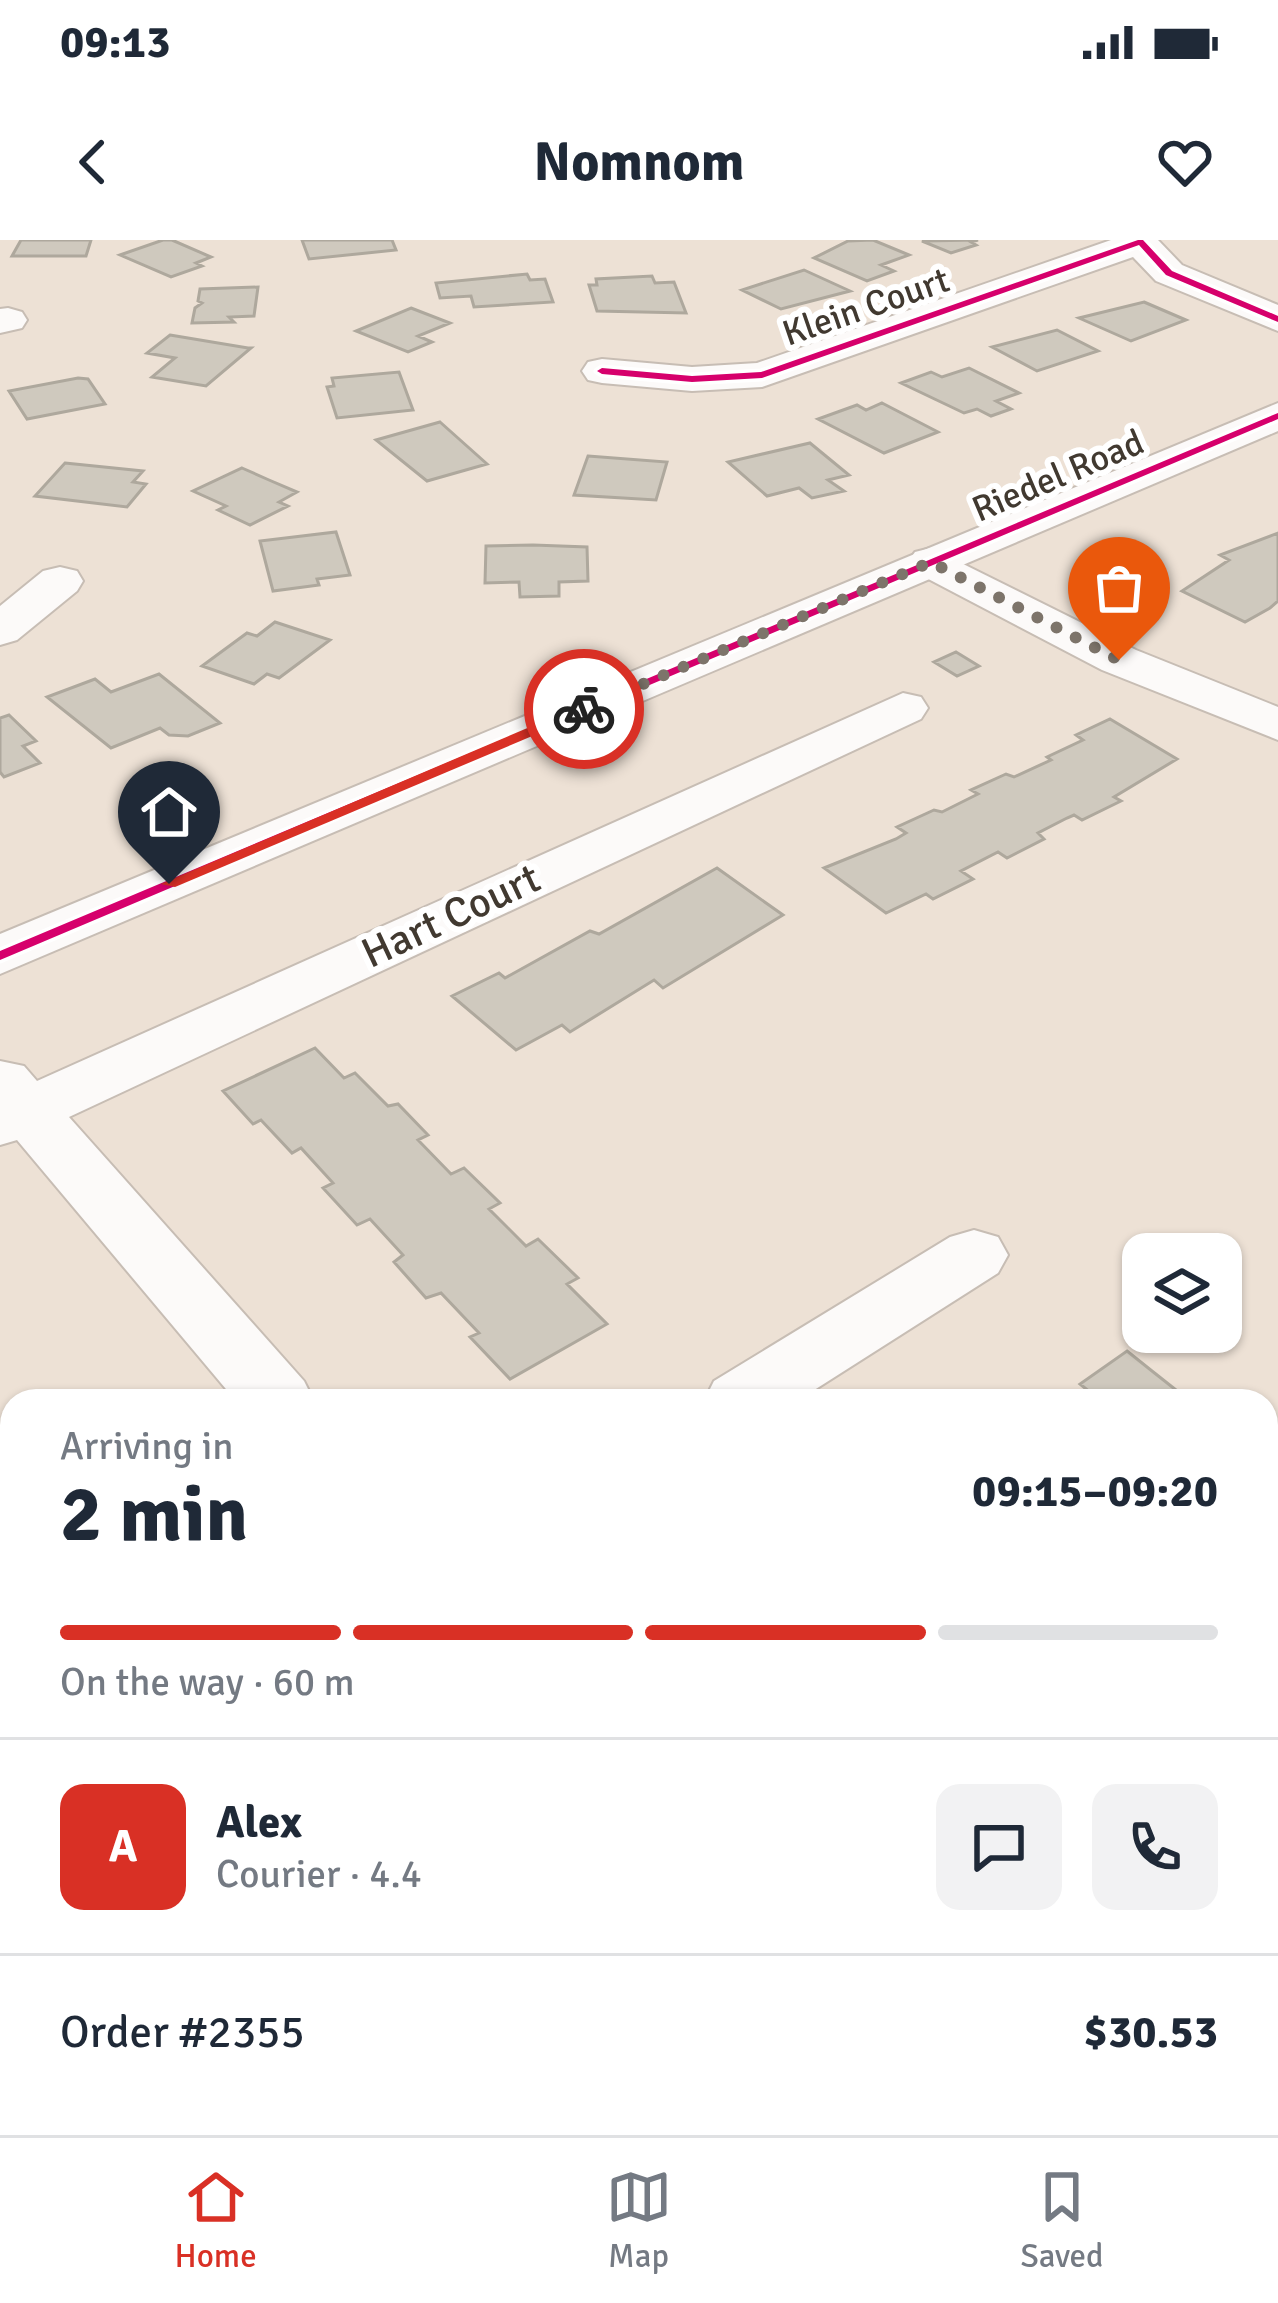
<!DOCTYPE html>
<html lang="en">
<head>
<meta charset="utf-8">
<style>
	body { margin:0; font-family:Signika,sans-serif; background:#f2f2f3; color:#1f2937; height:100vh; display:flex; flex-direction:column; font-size:45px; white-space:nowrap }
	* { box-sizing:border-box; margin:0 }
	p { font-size:39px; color:#747a83 }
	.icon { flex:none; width:66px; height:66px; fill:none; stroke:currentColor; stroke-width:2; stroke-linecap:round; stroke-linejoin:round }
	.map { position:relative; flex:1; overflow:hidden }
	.drawer { position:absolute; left:0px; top:1149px; width:1278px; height:747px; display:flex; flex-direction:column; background:#fff; border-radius:36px 36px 0 0; box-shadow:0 3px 9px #0004 }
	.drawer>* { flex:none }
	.buttons { position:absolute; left:1122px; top:993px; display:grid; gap:24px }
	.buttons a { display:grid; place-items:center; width:120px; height:120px; border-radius:24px; background:#fff; box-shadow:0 3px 9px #0004; font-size:60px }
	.pin { position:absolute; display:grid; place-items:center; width:102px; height:102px; color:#fff; margin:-123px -51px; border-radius:50% 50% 50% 0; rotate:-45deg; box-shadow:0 0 12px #0007 }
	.pin .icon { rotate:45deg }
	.courier { position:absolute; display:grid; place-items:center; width:120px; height:120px; margin:-60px; border:9px solid #d93025; border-radius:50%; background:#fff; color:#222; box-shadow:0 3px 15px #0007 }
	.headline em { font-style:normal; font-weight:800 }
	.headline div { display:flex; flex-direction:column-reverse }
	.headline { display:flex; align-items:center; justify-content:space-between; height:204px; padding:0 60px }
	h1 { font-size:78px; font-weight:800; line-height:90px }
	.bar { display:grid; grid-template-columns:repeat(4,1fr); gap:18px 12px; align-content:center; height:144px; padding:0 60px }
	.bar i { height:15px; border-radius:9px; background:#e0e1e3 }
	.bar .active { background:#d93025 }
	.bar p { grid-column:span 4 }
	.line { display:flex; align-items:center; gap:30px; padding:0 60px; border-top:3px solid #e0e1e3 }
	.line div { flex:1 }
	.round { display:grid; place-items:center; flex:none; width:126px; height:126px; border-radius:24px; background:#f2f2f3 }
	.status { display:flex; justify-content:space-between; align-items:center; height:84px; padding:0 60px; background:#fff; direction:ltr }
	.status svg { height:33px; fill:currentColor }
	header { display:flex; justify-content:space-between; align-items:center; height:156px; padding:0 60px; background:#fff; font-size:54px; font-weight:800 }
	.tabs { display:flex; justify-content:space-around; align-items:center; height:168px; border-top:3px solid #e0e1e3; background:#fff; font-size:33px; color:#747a83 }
	.tabs a { display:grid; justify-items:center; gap:6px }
	.tabs .active { color:#d93025 }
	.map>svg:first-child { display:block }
</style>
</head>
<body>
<div class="status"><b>09:13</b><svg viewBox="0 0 49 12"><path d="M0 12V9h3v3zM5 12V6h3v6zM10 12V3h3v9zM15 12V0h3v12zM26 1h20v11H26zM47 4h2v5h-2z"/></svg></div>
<header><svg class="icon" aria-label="back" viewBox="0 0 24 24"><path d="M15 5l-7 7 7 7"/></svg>Nomnom<svg class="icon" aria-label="heart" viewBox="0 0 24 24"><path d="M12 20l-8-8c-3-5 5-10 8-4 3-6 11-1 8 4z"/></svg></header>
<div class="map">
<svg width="1278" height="1895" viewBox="0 0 1278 1895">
	<rect width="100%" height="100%" fill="#ede1d5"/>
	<path fill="#cfc9be" stroke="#aea89d" stroke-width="3" d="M21,0h70l-5,16h-74z
		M163,0h9l39,17 -15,6 6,3 -31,11 -51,-22z
		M302,0h90l4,10 -87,9z
		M873,0l36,15 -28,10 13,6 -27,10 -53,-23 34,-17z
		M978,0l-7,2 5,3 -25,8 -29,-12z
		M804,30l46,21 -69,18 -39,-19z
		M527,34l3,6 15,-1 8,23 -79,5 -3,-11 -31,2 -4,-15z
		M652,36l3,7 19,-1 12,31 -89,-2 -8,-26h8l-1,-6z
		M258,47l-4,29 -25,1 5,5 -42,1 3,-15 7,-5 -4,-2 2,-12z
		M1144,62l42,18 -55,21 -52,-23z
		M411,68l39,15 -32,13 14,6 -24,10 -52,-21z
		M1057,90l41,21 -61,20 -45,-24z
		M170,95l78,13h3l-45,38 -54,-9 23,-19 -28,-5z
		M969,128l50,25 -23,8 15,8 -20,7 -14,-7 -13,4 -63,-30 30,-11 11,5z
		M399,132l14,38 -76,8 -10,-31 7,-1 -2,-8z
		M78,138l10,1 17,25 -78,15 -18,-28z
		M882,163l56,29 -54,21 -66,-34 39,-14 9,5z
		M440,182l47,42 -60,17 -51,-41z
		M810,203l39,32 -21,5 16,11 -32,7 -13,-10 -32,8 -39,-34z
		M588,216l79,6 -11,38 -82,-5z
		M65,223l78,8 -10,11 13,2 -19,23 -92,-11z
		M242,228l27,12 28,12 -18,10 9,4 -38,19 -32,-15 8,-4 -33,-15z
		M336,292l14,43 -33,4 2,6 -46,6 -13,-50z
		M1278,293v68l-8,7 -25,14 -63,-31 47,-31 -9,-5z
		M533,305l54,2 1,34 -29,1v14l-39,1 -1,-15 -34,1 1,-37z
		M275,382l55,18 -51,38 -12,-4 -13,10 -52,-18 45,-33 10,3z
		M956,412l23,14 -22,10 -23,-14z
		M159,434l61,49 -32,13 -19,-1 -9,-7 -49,20 -64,-51 48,-18 16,13z
		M9,475l27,26 -13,5 17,17 -36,14 -4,-5v-54z
		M1110,479l67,40 -63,38 7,4 -39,19 -8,-5 -7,3 -29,15 6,6 -37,19 -9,-6 -37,19 12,8 -40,20 -7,-5 -40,19 -62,-45 72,-29 10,-6 -9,-6 37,-17 8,2 36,-18 -7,-4 35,-16 8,3 37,-17 -4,-3 36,-17 -7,-5z
		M717,628l66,47 -120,73 -9,-8 -84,52 -8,-7 -46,25 -64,-54 47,-23 6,5 85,-47 9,3z
		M315,808l29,30 11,-5 33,33 10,-2 30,31 -10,5 33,34 13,-6 36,35 -11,6 37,37 12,-7 40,39 -11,6 40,40 -97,55 -40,-42 9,-4 -38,-40 -15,5 -32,-36 9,-7 -33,-36 -13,6 -34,-37 10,-5 -32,-35 -9,5 -31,-33 -8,4 -30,-33z
		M1127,1111l25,20 38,30h-110l11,-8 -11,-9z
		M12,1282v114l-12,7v-115z
		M1278,1423v256l-12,-10v-232z
		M12,1812v72h73l8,11h-93v-74z
		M796,1884h380l-6,7 5,4h-369z"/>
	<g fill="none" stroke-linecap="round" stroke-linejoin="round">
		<defs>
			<path id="minor" d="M1111,0h47l24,25 96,40v26l-122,-50 -23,-24 -371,130 -70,4 -90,-8 -14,-3 -6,-9 6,-9 14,-3 90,8 65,-4z
				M8,68l14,4 5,8 -5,8 -22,5v-24z
				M931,308l205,102 142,57v33l-176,-70 -187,-98 -7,-10 7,-10z
				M60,327l17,4 6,10 -6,10 -60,49 -17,5v-39l43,-35z
				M903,453l18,4 7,11 -7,11 -852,398 235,264 10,20h-78l-219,-261 -17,5v-84l24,5 13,15z
				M974,990l24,7 10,18 -10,18 -201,128h-93l10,-20 236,-144z
				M12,1563v83l-12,4v-83z"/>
			<path id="tertiary" d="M1278,163v28l-1278,543v-40z"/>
		</defs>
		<use href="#minor" stroke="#c7bdb4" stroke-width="4"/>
		<use href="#tertiary" stroke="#c7bdb4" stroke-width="4"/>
		<use href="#minor" fill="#fcfaf9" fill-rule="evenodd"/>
		<use href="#tertiary" fill="#fcfaf9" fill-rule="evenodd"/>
		<defs>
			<path id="cycleway" d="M1138,0h5l29,31 106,45v6l-112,-47 -27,-30 -377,133 -70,4 -90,-8 -5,-3 5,-3 90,8 69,-4z
				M1278,173v6l-1278,541v-9z"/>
		</defs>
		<use href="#cycleway" stroke="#fff" stroke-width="7"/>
		<use href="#cycleway" fill="#d6006c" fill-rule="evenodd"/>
	</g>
	<path fill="#d93025" d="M584,464l5,1v7l-414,175 -14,-3z"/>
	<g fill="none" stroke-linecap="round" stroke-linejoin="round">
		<path stroke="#7d746a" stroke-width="12" stroke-dasharray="0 21.6" d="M584,469l347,-147 188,98"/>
	</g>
	<g text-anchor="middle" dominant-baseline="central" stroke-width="12" stroke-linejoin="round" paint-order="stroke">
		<g font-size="36" fill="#413930" stroke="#fff">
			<text transform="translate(866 67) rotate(-19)">Klein Court</text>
			<text transform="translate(1058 236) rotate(-23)">Riedel Road</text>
		</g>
		<g font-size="42" fill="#413930" stroke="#fff">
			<text transform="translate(451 676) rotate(-25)">Hart Court</text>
		</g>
	</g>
</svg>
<div class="buttons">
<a><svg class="icon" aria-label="layers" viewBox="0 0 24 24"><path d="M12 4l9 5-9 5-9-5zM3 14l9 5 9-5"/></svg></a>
</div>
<div class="pin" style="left:1119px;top:420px;background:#ea580c"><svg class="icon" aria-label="bag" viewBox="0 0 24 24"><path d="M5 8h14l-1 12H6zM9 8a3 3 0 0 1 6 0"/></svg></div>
<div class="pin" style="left:169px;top:644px;background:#1f2937"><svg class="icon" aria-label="home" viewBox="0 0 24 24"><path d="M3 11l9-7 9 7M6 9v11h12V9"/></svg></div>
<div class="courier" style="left:584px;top:469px"><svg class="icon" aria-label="bike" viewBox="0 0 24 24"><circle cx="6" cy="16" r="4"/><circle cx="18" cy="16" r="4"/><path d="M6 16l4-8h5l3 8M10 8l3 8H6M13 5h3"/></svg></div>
<section class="drawer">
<div class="headline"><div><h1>2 min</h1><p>Arriving in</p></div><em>09:15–09:20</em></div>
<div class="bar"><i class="active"></i><i class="active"></i><i class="active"></i><i></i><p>On the way · 60 m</p></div>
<div class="line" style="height:216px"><b class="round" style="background:#d93025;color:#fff">A</b><div><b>Alex</b><p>Courier · 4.4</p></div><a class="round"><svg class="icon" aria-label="chat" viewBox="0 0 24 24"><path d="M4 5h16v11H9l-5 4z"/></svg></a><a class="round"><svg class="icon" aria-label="phone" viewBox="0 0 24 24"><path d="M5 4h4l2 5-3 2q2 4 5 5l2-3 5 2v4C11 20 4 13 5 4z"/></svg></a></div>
<div class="line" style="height:156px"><div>Order #2355</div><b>$30.53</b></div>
</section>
</div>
<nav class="tabs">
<a class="active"><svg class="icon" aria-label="home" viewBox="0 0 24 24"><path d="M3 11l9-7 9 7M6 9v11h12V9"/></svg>Home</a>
<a><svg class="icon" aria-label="map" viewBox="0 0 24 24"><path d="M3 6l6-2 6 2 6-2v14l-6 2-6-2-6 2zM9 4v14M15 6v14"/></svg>Map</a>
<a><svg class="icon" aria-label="saved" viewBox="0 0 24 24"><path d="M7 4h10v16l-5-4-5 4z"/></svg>Saved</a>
</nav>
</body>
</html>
